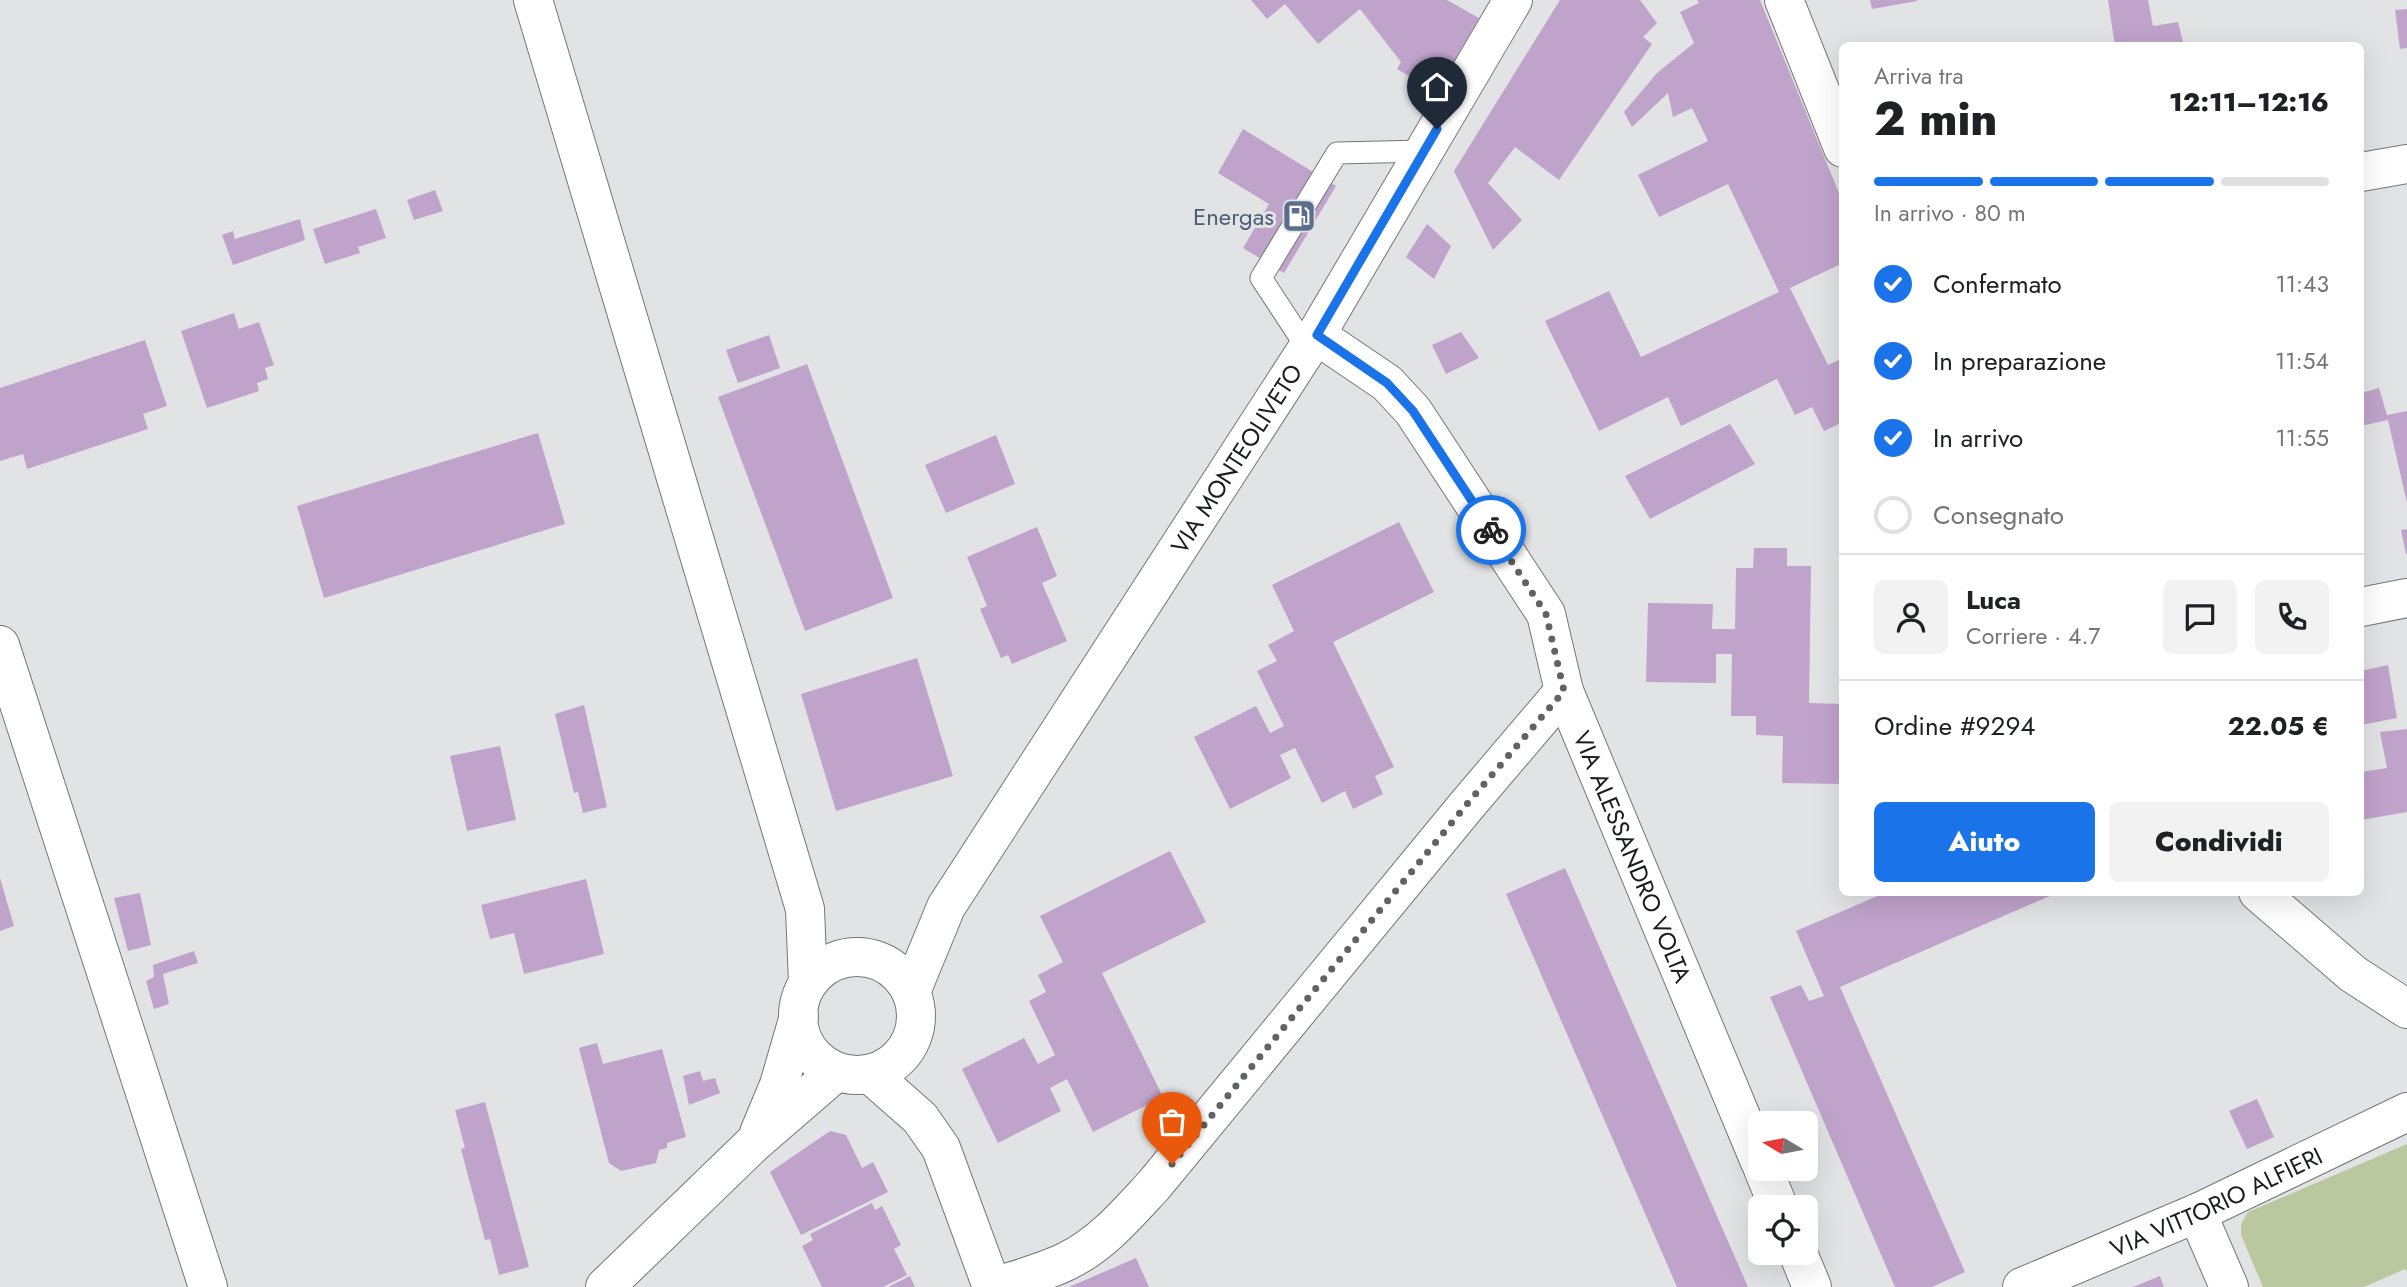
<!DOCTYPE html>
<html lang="it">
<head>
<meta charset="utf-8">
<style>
	body { margin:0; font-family:Jost,sans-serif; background:#f2f2f2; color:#202124; height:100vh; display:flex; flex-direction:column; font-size:26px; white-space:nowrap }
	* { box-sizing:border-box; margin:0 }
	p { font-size:23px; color:#757577 }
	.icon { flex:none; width:38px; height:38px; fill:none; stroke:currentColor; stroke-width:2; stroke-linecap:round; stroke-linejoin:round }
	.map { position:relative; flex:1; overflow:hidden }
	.panel { position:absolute; left:1839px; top:42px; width:525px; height:854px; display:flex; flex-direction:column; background:#fff; border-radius:10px; box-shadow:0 7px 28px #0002 }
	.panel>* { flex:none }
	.needle { width:46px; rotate:280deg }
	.buttons { position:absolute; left:1748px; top:1111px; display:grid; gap:14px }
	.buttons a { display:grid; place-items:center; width:70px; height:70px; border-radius:10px; background:#fff; box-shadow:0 7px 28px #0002; font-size:35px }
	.pin { position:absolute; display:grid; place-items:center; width:60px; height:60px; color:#fff; margin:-72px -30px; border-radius:50% 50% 50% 0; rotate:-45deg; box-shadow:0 0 7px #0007 }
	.pin .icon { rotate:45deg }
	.courier { position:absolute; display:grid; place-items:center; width:70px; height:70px; margin:-35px; border:5px solid #1a73e8; border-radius:50%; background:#fff; color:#222; box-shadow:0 2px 9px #0007 }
	.overview em { font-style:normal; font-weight:800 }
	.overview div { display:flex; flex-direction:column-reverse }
	.overview { display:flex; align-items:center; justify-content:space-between; height:119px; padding:0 35px }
	h1 { font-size:46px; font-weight:800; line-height:52px }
	.bar { display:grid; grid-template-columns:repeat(4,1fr); gap:10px 7px; align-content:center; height:84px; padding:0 35px }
	.bar i { height:9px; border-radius:5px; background:#e0e0e0 }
	.bar .active { background:#1a73e8 }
	.bar p { grid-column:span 4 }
	.line { display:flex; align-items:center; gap:18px; padding:0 35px; border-top:2px solid #e0e0e0 }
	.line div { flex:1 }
	.round { display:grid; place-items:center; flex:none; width:74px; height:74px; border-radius:10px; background:#f2f2f2 }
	ol { padding:0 35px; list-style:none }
	li { display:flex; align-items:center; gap:21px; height:77px }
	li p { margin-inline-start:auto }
	li .icon { padding:7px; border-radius:50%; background:#1a73e8; color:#fff; stroke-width:4 }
	li:last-child { color:#757577 }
	li i { width:38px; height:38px; border:4px solid #e0e0e0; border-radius:50% }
	.action { display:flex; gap:14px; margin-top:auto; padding:14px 35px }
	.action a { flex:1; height:80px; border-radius:10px; background:#1a73e8; color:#fff; font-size:28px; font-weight:800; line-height:80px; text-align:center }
	.action a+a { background:#f2f2f2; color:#202124 }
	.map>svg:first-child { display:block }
</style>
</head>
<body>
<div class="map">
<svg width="2407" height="1287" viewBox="0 0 2407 1287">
	<rect width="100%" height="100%" fill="#e2e3e5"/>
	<path fill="#bbc89f" d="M2407,1144v128l-2,-3 -41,18h-101l-22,-52v-11l7,-12z"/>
	<path fill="#c0a3cb" d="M1251,0h196l32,18 -43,74 -39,-23 4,-7 -41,-53 -42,35 -33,-40 -18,15z
		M1560,0h80l17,23 -14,14 9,7 -93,136 -44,-33 -27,36 34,37 -29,30 -39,-79z
		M1697,0h63l83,203v60l-53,25 38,77 15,-7v64l-19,9 -12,-24 -17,8 -18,-36 -96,47 -13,-29 -69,34 -54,-110 64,-30 32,66 138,-65 -51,-108 -69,33 -21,-42 70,-34 -16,-33 -19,9 -5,-24 -36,34 -8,-15 33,-39 37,-30 -14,-31 19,-9z
		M1870,0h47v1l-45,8z
		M2108,0h40l5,26 25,-4 6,24h-69z
		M2407,9v39l-7,1 -5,-39z
		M1243,129l93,57 -52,87 -41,-25 26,-44 -51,-31z
		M435,190l8,21 -29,9 -7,-20z
		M376,209l10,29 -28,9 2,6 -35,11 -12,-35z
		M300,219l5,21 -72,25 -11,-30 11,-4 2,8z
		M1427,224l24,22 -17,33 -28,-22z
		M234,313l5,16 20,-7 15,43 -9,3 3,11 -11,4 2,8 -52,17 -26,-77z
		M1461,332l18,26 -33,16 -14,-29z
		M769,335l11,33 -42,15 -12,-33z
		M145,340l22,66 -24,8 5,15 -121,40 -4,-15 -23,7v-73z
		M807,364l86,234 -88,33 -87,-234z
		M2379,388l8,27 20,-4v92l-19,-83 -27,6v-33z
		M1730,424l25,40 -105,55 -25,-43z
		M538,433l27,91 -241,74 -27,-92z
		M996,435l19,49 -69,29 -21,-48z
		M1399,522l35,70 -101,50 61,125 -19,9 8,18 -30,15 -8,-18 -23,12 -27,-55 -15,7 11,23 -61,31 -36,-72 62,-31 14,27 14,-7 -27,-55 20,-10 -9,-16 26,-14 -22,-46z
		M1037,527l20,49 -15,7 25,58 -55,23 -4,-9 -7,3 -21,-49 7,-3 -20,-49z
		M2407,529v25h-1l-5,-24z
		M1754,548h33v18h24l-2,137 34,1v80l-61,-1 1,-47 -27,-1v-19h-25l1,-62h-16v29l-70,-1 2,-79 65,1 -1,25h23l1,-61h17z
		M917,658l36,118 -117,35 -35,-117z
		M2388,665l9,53 -36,7v-54z
		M584,705l23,102 -24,6 -5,-21 -4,1 -19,-79z
		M2407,729v83l-46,8v-48l26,-4 -7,-36z
		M500,746l16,74 -49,11 -17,-75z
		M1170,851l36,71 -104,51 61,124 -70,35 -26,-53 -17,9 11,23 -63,32 -36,-74 62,-31 14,26 17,-9 -26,-54 17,-9 -8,-17 25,-13 -23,-46z
		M1565,868l183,419h-71l-171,-393z
		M0,878l14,48 -14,5z
		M586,879l18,75 -80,20 -10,-41 -24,6 -9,-34z
		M1887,892h172l-219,95 125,285 -33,15h-37l-125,-290 31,-12 8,16 15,-5 -28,-65z
		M140,893l11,52 -23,6 -14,-53z
		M194,951l4,12 -35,11 6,30 -15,5 -8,-28 8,-4 -1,-12z
		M597,1043l6,21 59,-15 24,88 -19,6v5l-8,2 -3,13 -35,8 -12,-8 -30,-115z
		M700,1071l3,10 12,-3 5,15 -31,12 -6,-29z
		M2257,1099l17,38 -27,12 -18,-38z
		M485,1102l44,165 -30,8 -9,-36 -5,1 -24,-91 4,-1 -10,-38z
		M830,1131l16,4 16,33 11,-6 15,30 -87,43 -31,-63z
		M872,1203l3,7 7,-4 19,39 -7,4 13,26 -24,12h-61l-20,-41 11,-6 -3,-6z
		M1136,1258l13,29h-80z
		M910,1276l5,11h-27z
		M2160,1276l4,11h-31z"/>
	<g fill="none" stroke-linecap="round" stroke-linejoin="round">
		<defs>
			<path id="service" d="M1307,348l-46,-70 76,-125 87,-2"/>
			<g id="minor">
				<path d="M533,0l272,909 3,74"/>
				<path d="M1784,0l59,148"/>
				<path d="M2361,172l46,-8"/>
				<path id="s1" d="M1316,335l71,48 26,28 133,203 18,77 196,471"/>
				<path d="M2361,607l46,-9"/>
				<path d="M0,645l208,642"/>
				<path d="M2258,892l95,82 54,35"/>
				<circle cx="857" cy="1016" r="59"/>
				<path id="s2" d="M911,992l35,-85 370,-572 197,-335"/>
				<path d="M870,1074l50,44 21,30 51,139"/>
				<path d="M759,1133l20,-48 20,-69"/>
				<path d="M1763,1169l16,39"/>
				<path d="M2197,1213l32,74"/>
				<path d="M1798,1253l14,34"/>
				<path d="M605,1287l150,-145 81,-70"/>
				<path d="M994,1287c24,-8 51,-15 73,-26 35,-17 61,-48 87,-76l313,-380 97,-114"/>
				<path id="s3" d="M2022,1287l175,-74 210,-101"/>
			</g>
		</defs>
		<use href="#service" stroke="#757677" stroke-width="23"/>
		<use href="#minor" stroke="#757677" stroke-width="40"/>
		<use href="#service" stroke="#fff" stroke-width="21"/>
		<use href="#minor" stroke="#fff" stroke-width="38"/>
	</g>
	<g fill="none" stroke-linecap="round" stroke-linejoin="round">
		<path stroke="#616262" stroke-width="7" stroke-dasharray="0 12.6" d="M1172,1164l295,-360 97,-113 -18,-77 -55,-84"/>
		<path stroke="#1a73e8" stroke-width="9" d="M1437,129l-120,206 70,48 26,28 78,119"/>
	</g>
	<defs>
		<symbol id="fuel-square" viewBox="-11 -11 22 22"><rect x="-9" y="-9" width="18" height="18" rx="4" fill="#5c6f8a" stroke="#e2e3e5"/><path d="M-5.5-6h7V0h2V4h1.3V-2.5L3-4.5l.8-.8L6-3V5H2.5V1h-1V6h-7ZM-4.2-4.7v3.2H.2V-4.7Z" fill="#fff"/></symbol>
	</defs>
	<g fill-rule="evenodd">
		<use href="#fuel-square" x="1280" y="197" width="38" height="38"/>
	</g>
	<g text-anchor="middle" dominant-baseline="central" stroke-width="6" stroke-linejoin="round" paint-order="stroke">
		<g font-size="24" fill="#4e5e75" stroke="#e2e3e5" text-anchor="end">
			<text x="1274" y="216">Energas</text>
		</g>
		<g font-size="24" fill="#1b1c1c" stroke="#e2e3e5">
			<text stroke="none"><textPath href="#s2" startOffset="626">VIA MONTEOLIVETO</textPath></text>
			<text stroke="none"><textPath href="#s1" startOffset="625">VIA ALESSANDRO VOLTA</textPath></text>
			<text stroke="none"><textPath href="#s3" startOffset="212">VIA VITTORIO ALFIERI</textPath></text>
		</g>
	</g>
</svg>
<div class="buttons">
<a><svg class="needle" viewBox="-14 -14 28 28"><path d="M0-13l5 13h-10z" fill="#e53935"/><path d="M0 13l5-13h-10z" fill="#757577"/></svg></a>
<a><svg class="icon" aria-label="locate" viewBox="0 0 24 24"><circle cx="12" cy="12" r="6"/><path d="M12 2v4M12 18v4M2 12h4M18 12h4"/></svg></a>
</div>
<div class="pin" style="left:1172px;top:1164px;background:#ea580c"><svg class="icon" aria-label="bag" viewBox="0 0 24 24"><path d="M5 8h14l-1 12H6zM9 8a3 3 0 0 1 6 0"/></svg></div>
<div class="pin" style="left:1437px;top:129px;background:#1f2937"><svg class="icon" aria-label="home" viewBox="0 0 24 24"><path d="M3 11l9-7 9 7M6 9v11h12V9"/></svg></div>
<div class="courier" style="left:1491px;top:530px"><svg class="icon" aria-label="bike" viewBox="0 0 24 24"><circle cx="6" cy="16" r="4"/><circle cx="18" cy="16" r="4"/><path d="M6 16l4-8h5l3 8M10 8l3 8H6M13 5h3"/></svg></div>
<section class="panel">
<div class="overview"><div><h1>2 min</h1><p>Arriva tra</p></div><em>12:11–12:16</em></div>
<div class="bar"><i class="active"></i><i class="active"></i><i class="active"></i><i></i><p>In arrivo · 80 m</p></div>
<ol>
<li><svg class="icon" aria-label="check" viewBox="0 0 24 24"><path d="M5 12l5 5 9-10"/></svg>Confermato<p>11:43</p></li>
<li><svg class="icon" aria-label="check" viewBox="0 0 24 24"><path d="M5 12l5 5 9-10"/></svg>In preparazione<p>11:54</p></li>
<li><svg class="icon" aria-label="check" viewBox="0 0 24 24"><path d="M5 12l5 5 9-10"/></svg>In arrivo<p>11:55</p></li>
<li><i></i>Consegnato</li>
</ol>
<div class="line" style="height:126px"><a class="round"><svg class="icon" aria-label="person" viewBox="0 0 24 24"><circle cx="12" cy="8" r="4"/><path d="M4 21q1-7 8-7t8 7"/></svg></a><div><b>Luca</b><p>Corriere · 4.7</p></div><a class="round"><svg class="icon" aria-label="chat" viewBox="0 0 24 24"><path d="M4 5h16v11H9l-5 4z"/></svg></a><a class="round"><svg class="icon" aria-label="phone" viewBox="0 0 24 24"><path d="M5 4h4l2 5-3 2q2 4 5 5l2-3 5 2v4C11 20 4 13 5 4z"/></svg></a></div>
<div class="line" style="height:91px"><div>Ordine #9294</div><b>22.05 €</b></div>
<div class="action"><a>Aiuto</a><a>Condividi</a></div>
</section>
</div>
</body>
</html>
